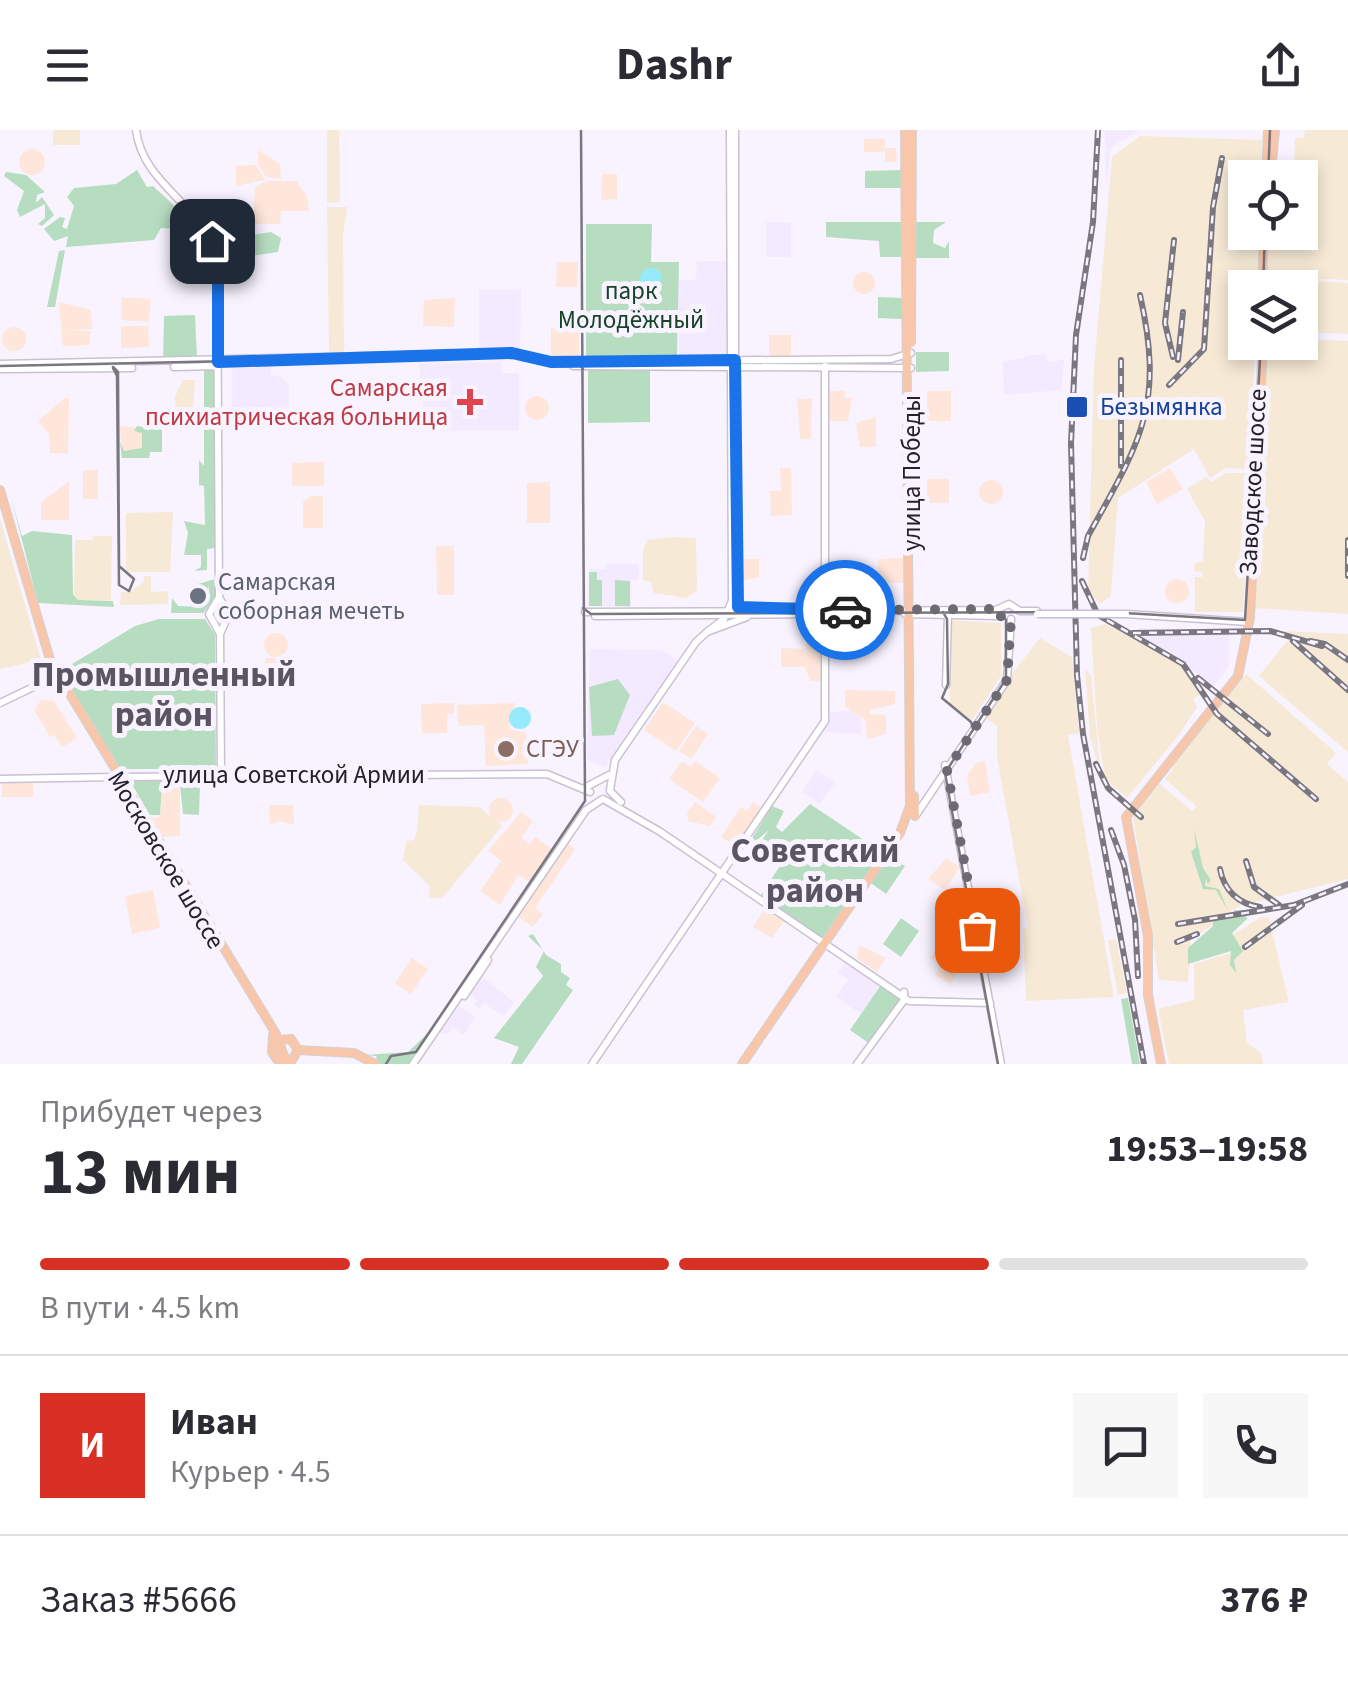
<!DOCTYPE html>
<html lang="ru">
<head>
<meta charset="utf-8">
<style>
	body { margin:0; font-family:"Source Sans 3",sans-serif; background:#f7f7f7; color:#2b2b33; height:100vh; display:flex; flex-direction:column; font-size:38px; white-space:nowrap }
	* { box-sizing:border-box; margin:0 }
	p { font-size:32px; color:#7c7c81 }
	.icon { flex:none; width:55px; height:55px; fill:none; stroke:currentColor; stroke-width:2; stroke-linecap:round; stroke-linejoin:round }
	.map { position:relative; height:934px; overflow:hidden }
	.drawer { display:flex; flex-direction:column; background:#fff; flex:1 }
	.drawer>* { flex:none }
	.fabs { position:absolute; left:1228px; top:30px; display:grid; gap:20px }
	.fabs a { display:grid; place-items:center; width:90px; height:90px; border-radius:0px; background:#fff; box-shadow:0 5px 15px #0003; font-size:50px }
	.pin { position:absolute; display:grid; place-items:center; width:85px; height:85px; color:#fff; margin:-42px; border-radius:20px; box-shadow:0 5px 15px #0006 }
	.courier { position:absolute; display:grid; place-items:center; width:100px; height:100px; margin:-50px; border:8px solid #1a73e8; border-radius:50%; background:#fff; color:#222; box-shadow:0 2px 12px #0007 }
	.headline em { font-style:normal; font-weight:700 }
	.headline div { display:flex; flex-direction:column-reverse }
	.headline { display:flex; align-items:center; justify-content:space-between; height:170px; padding:0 40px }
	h1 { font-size:65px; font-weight:700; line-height:75px }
	.bar { display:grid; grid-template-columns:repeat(4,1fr); gap:15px 10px; align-content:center; height:120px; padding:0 40px }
	.bar i { height:12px; border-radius:8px; background:#e1e1e2 }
	.bar .on { background:#d93025 }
	.bar p { grid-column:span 4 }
	.line { display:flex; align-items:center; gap:25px; padding:0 40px; border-top:2px solid #e1e1e2 }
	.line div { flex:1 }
	.round { display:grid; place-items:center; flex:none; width:105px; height:105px; border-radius:0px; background:#f7f7f7 }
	header { display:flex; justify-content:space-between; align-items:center; height:130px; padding:0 40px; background:#fff; font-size:45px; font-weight:700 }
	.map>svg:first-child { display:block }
</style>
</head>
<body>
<header><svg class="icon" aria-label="menu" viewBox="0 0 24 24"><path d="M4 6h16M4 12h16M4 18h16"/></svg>Dashr<svg class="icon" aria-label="share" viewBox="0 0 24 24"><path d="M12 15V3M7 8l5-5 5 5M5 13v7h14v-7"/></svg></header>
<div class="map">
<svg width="1348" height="934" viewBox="0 0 1348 934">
	<rect width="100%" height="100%" fill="#f8f3ff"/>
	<path fill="#f3eaff" d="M1105,0h35l-29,17 -5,41z
		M766,92h25v35h-25z
		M697,131h31v97h-49l-1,-78h18z
		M479,160h42l-1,61 -41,1z
		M1034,225h12l1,7 17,-2 -3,30 -57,5 -1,-33z
		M501,232v11h18v57l-94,1 -6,-67z
		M232,237h39v8l10,1 8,10v26l-57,1z
		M605,434h34v16h-8v27l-43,-1 1,-37h16z
		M1138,498l91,4v34l-16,21 -41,-34 -34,-15z
		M590,519l72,1 16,11 -73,106 -18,-7z
		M852,581l9,7v16l-42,-2 9,-20z
		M816,640l19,13 -15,21 -18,-12z
		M845,833l35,24 -19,27 -25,-17 12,-17 -10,-8z
		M482,847l32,25 -10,15 -20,-14 -5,6 -5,-4 3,-4 -7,-7z
		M459,876l16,11 -12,18 -10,-8 -6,7 -9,-1z"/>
	<path fill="#f6ead6" d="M53,0h27v15h-27z
		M327,0h12l1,72 -13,1z
		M1305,0h43v150l-81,-3 3,-44 30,-1v-54l-27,-1v-7l21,1 1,-33h8z
		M1140,6l122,4 -1,37 -16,1v54l15,1 -4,54 -11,1v54l10,1 -5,121 -1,5 -23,-1 -16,10 -16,-29 -76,49 -7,98 -11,8 -12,-13 6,-223 18,-211z
		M327,77h20l-4,28 1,121 -15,-1z
		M1288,149l60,4v51l-48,-2v-44l-21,-1 1,-6z
		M1300,209l48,2v273l-95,-6 15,-265 32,-1z
		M183,250h12l-3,36h-16l-1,-19z
		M1226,343h25l-8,139h-48v-35h7l1,-5 -9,-1 1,-8 8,-2 2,-40 -18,-32 19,-12 5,5z
		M173,382l-3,60h-44v-59z
		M0,389l41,141 -41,9z
		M93,406h19l-1,64h-33l-4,-6 1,-54h17z
		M673,407l23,1 1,52 -10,8 -33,-5 -3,-11 -8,-2v-31l5,-9z
		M144,446h7v16l17,-1v13l-48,1 1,-13 10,-1 13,-9z
		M949,490l52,3v53l-29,44 -22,-16z
		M1106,494l74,39 21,31 -8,5 4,8 -19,29 -51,62 -22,-19 -8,-53 -6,-98z
		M1280,501l68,3v118l-89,-76 29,-36z
		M1040,508l32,19 7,76 -11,2 46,262 -88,4 -3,-72 5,-1 -31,-171v-31l-10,-7 25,-45z
		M1085,539l6,6 10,101 -11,-40z
		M1246,544l90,79 -9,11 21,18v97l-109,27 -48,34 -3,42 -29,-2 -27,-168 23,-32 37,31 5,-4 -32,-28 8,-10 -3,-3z
		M419,675l60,2 23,19 -60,72h-13l1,-12 -27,-26 4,-19 7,-1 3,-9z
		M1261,787l8,1 20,84 -46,8 4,33 14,10 2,11h-94l-11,-55 36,-9v-36l37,-11 3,-19z
		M1116,809l11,54 -9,2 -10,-54z"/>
	<path fill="#fee6db" d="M864,9h21v9h11l1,14h-12v-14l-2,4h-19z
		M19 32a13 13 0 1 1 26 0a13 13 0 1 1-26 0Z
		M258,20l22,14 1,15 -15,-2 -8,-13z
		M256,35l9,15 -29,6v-20z
		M602,44h15v25l-16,1z
		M267,51h29l11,15 2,15h-28l-1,13h-27l2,-37z
		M557,132h21l-1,25h-21z
		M853 153a11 11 0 1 1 22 0a11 11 0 1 1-22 0Z
		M122,167l29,2 -2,23 -28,-2z
		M455,168l-1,29 -31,-1 1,-26z
		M59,172l32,8 1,19 -25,2h23v14l-27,1z
		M121,196h27l1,21 -28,1z
		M2 209a12 12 0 1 1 24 0a12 12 0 1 1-24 0Z
		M551,198h28v30h-28z
		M769,205h22v22h-22z
		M827,261h18v7h7l-4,23h-20z
		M927,261h24v30h-24z
		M525 278a12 12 0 1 1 24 0a12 12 0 1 1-24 0Z
		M65,268h4l-1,55h-18l-1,-19 -11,-13z
		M797,269h15l-1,40h-11z
		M876,287v30h-16l-4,-24z
		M120,296l42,4v22h-12l-1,6h-27z
		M324,332v24h-32v-23z
		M780,338h11l1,47 -21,1 -1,-25h11z
		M1170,338l13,21 -26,15 -11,-22z
		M83,340h15v29h-15z
		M927,349h22v24h-22z
		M979 362a12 12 0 1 1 24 0a12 12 0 1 1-24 0Z
		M69,351v39h-28v-18z
		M550,352v41h-23v-40z
		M311,366h12v32h-20v-26z
		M436,416h18v49h-17z
		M904,428v25h-26v-24z
		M740,429h19v18l-18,4z
		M1165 461a12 12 0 1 1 24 0a12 12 0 1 1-24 0Z
		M807,492h16v59h-13l-5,-14h-24v-19l24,1 1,11z
		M264 515a12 12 0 1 1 24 0a12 12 0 1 1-24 0Z
		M265,528h26v32h-25z
		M845,560l50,1v13l-25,6v4l16,1v19l-19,5 -2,-19 -20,-13z
		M41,570l13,1 23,37 -15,9 -8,-12 -4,2 -16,-27z
		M663,572l32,21 -19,28 -32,-21z
		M454,573v11h-7v19h-25l-1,-29z
		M515,573l-6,26 17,4 2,31 -42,2 -2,-41 -26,1 -1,-21z
		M696,596l12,8 -17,25 -12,-8z
		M682,631l8,6 5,-6 25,17 -17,24 -34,-23z
		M985,631l5,31 -20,4 -3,-21 9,-12z
		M2,652h31v15h-31z
		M162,655h18v51l-18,1 -11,-19 9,-1z
		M489 680a12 12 0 1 1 24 0a12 12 0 1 1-24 0Z
		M695,672l21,15 -6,9 -22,-5 -1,-8z
		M753,672l8,6 -26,38 -14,-9 20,-30 6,4z
		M269,675h24l1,20 -15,-4 -9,4z
		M521,682l12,9 -12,17 8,6 6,-7 17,12 -23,32 -11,-6 -18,30 -20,-14 21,-30 -13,-10z
		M568,713l7,6 -40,59 8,6 -10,13 -16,-11z
		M946,728l14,9 -15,23 -17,-11z
		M153,760l7,38 -28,6 -7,-38z
		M766,777l19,13 -13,18 -19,-11z
		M859,815l27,13 -9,14 -20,-13z
		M936,819l10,7 -3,6 13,12 -5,10 -16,-9 5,-10 -10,-7z
		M955 831a11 11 0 1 1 22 0a11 11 0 1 1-22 0Z
		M412,828l16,11 -17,25 -16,-11z"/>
	<path fill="#b7ddc0" d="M137,40l10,17 6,-1 40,37 -20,2 9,4 -21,-1 -7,12 -88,7 2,-11 -14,5 -10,-12 16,-12 5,1 -3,9 5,2 7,-23 -7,-9 7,-9 42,-4z
		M902,40v18h-37v-17z
		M6,42l20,3 19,17 -8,3 -1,8 6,-6 12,18 -12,11 -4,-2 7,-6v-14l-25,13 -3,-7 7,-19 -20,-15z
		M826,92h76v35h-22l-1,-16 -53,-4z
		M914,92h32l-12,8 -1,13 12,5 4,-7v17h-35z
		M586,94h66l-1,38h28l-2,93 -91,4z
		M271,102l10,6 -3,14 -27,4 -7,-4 -2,-8 5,-8z
		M65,120l-10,57h-8l12,-56z
		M878,167l25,1 -1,21 -24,-1z
		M195,185l2,44 -34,1 1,-44z
		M916,222h33v19l-33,1z
		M204,237l13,1v180l-10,1v21l-13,1 7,-4v-12h-17l4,-22 -4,-12 21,4 -1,-39 -5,-1v-25l5,6z
		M588,239h62v53l-62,1z
		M137,296l25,4v22h-12l-1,6h-27l-2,-16 4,9 18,-3v-15l-8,-2z
		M11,367l11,39 10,-5 40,4 1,59 5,6 35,1 1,6 -76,-4z
		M589,442h8v8h5v26h-13z
		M215,449v19l-12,15h-32l1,-15 6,8 25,1 6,-7v-16l-2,13 -9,-13z
		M615,450l15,1v25h-15z
		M159,489h46l10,16 1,134h-97l-56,-91 4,-11 68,-41z
		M618,549l12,16 -16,40 -22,1 -3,-49z
		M128,648h55l-3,6h20l-1,31 -16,-1 -3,-29h-18l-2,30h-10z
		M810,674l72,48 -59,86 -62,-43 30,-46 -10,12 -14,-16 -8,-1 10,-14 -15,13 -3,-3 21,-34 12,5 -8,16 6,5z
		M1194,698l9,40 8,12 -3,4 -2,-5 -1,7 14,3 9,22 -12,-21 -13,-1 -12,-37 5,-5z
		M889,727l16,9 -19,28 -15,-11z
		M1235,780h9l3,9 -15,14 11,18 -9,9 2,13 -6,-8 1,-14 -43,13v-16l25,-22v-8h15z
		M901,788l18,13 -18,26 -18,-13z
		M533,804l13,21 15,9v8l9,6 -4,7 7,5 -51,74h-11l8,-17 -25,-9 49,-62 -7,-9 8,-16 -16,-15z
		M881,855l21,15 -32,44 -20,-14z
		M1128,868l12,66h-8l-11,-65z
		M427,904l3,2 -18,28h-34l-2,-8 -11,-1 43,-3z"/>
	<path fill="#95ebfb" d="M640 149a11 11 0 1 1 22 0a11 11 0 1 1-22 0Z
		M509 588a11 11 0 1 1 22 0a11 11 0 1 1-22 0Z"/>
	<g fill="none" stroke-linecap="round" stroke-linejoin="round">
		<defs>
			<path id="secondary" d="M136,0c7,57 70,75 81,130l2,337 -10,17 11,20
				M735,0v249
				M0,234l515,-11 36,9 340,-3 20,-6
				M573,236l338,2
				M174,237l43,-1
				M0,239l132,-1
				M220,469l9,15 -9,20 1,141
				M585,482l411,-2 13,-6 11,7h17
				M905,484l95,2
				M1126,484l122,8
				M595,486l232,-2
				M707,502l17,-13 8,-18 -2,-471
				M946,555l2,-71
				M0,573l52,-25
				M945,635l56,299
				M120,647l427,-3 43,18
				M0,649l116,-2
				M586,657l23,-12
				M610,660l5,-30 81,-118 11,-10 40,-15
				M610,661l11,11
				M603,669l56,32 250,170 81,2
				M916,685l91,-135 4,-61
				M464,866l24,-36
				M413,934l173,-254 15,-10
				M592,934l233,-343v-355
				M857,934l47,-64v-8"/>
			<path id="primary" d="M1272,31l3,-31
				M1266,48l2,-48
				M1262,158l2,-56
				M911,212l1,-212
				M0,360l51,173 225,371 11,30
				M49,535l-2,9 9,4
				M914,666l1,20
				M273,905l-1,17 6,9 13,1 7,-12
				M278,910l13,-1 7,11
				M298,920l56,3 21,11
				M742,934l158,-231 10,-27 -5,-676
				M1161,934l-13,-69v-59l-22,-119 112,-141 12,-58 13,-276"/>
		</defs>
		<use href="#secondary" stroke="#c9c1d3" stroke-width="9"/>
		<use href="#primary" stroke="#d3d3d4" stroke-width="10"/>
		<use href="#secondary" stroke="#fff" stroke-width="6"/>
		<use href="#primary" stroke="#f7c6ab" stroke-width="8"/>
		<path stroke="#7b7780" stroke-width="2.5" d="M1268,48l2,-48
			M1263,158l2,-56
			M0,236l518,-11 26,7 34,1 5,6
			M113,238l4,8 2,209 10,6 5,-12 -15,-13 -1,-194 -5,-5
			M583,478l8,6 516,-2 138,8 16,-278
			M943,482l4,7 1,65 -6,14 29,24 2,7
			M386,934l5,-8 25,-4 169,-251 -4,-671
			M998,934l-53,-291 61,-94v-59l-5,-7"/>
		<defs>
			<path id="rail" d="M1098,0l-5,92 -17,113 -5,108 6,232 6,59 61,330
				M1173,227l-8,-34 9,-83
				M1121,230v106
				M1178,230l5,-48
				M1169,255l35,-36 9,-142 9,-49
				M1348,410v36
				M1083,428l5,-22c52,-94 77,-130 52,-241
				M1082,451l16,34 85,49 34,50 99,85
				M1133,503l137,-2 52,15
				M1293,511l55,49
				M1310,511l15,3 23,16
				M1198,548l70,56
				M1096,634l12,24 33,29
				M1111,700l13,35 11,55 3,56
				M1246,731l8,26 25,18
				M1220,739c4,21 18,35 40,38
				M1178,794l116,-19 54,-21
				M1177,812l20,-8
				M1245,817l57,-42"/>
		</defs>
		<use href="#rail" stroke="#7b7780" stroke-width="6"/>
		<use href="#rail" stroke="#f8f3ff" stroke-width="2.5" stroke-dasharray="8" stroke-linecap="butt"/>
		<defs>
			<path id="secondary-bridge" d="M1037,484h89"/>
		</defs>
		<use href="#secondary-bridge" stroke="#c9c1d3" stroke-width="9" stroke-linecap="butt"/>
		<use href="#secondary-bridge" stroke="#fff" stroke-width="6"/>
	</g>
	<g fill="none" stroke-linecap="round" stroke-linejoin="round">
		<path stroke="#6e6a73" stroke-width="10" stroke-dasharray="0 18" d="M845,480l154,-1 1,7 11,4 -4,60 -60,90 30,160"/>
		<path stroke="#1a73e8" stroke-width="12" d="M212,111l6,26v95l294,-9 39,9 184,-2 3,247 107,3"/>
	</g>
	<path fill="#e0444e" stroke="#f8f3ff" stroke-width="4" d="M465 257h10v10h10v10h-10v10h-10v-10h-10v-10h10z"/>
	<rect fill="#1a4fb4" stroke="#f8f3ff" stroke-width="4" x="1065" y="265" width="24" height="24" rx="5"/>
	<circle fill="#6b7280" stroke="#f8f3ff" stroke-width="4" cx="198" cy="466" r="10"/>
	<circle fill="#8d6e63" stroke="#f8f3ff" stroke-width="4" cx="506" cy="619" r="10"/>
	<g text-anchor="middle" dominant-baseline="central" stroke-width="10" stroke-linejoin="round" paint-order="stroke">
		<g font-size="25" fill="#174428" stroke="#f8f3ff">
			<text x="631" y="161">парк<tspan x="631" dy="29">Молодёжный</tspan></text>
		</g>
		<g font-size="25" fill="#be3a42" stroke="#f8f3ff" text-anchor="end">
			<text x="448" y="258">Самарская<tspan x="448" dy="29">психиатрическая больница</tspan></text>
		</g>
		<g font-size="25" fill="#164399" stroke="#f8f3ff" text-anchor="start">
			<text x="1100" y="277">Безымянка</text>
		</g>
		<g font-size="25" fill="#242128" stroke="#f8f3ff">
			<text transform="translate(912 343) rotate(-90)">улица Победы</text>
			<text transform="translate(1253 352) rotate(-87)">Заводское шоссе</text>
			<text x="294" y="645">улица Советской Армии</text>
			<text transform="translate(166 730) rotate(59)">Московское шоссе</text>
		</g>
		<g font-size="25" fill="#5b616d" stroke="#f8f3ff" text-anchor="start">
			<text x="218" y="452">Самарская<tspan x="218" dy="29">соборная мечеть</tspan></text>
		</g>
		<g font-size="25" fill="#785e54" stroke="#f8f3ff" text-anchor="start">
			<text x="526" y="619">СГЭУ</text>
		</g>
		<g font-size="35" font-weight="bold" fill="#5b5464" stroke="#f8f3ff">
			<text x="164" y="545">Промышленный<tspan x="164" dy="40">район</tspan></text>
			<text x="815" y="721">Советский<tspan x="815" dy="40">район</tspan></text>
		</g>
	</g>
</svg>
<div class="fabs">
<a><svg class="icon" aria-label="locate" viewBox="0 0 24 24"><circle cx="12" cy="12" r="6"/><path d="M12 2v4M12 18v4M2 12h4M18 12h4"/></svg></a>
<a><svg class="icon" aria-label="layers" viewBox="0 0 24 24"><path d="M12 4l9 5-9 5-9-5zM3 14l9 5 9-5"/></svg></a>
</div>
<div class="pin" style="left:977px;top:800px;background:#ea580c"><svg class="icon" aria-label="bag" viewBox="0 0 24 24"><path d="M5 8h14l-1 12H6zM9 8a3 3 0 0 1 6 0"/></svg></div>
<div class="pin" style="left:212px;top:111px;background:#1f2937"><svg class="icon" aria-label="home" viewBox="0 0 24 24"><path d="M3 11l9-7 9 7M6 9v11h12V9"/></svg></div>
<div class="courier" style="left:845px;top:480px"><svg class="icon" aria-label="car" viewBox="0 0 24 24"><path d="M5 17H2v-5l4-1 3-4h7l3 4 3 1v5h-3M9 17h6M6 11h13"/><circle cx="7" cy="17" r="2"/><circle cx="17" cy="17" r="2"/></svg></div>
</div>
<section class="drawer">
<div class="headline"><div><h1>13 мин</h1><p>Прибудет через</p></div><em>19:53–19:58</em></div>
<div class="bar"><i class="on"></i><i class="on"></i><i class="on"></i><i></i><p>В пути · 4.5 km</p></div>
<div class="line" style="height:180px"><b class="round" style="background:#d93025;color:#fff">И</b><div><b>Иван</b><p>Курьер · 4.5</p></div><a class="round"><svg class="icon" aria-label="chat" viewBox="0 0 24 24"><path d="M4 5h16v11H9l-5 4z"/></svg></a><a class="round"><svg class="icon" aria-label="phone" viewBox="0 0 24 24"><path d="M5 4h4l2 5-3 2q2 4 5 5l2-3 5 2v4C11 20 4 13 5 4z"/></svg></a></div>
<div class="line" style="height:130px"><div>Заказ #5666</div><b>376 ₽</b></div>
</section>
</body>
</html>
